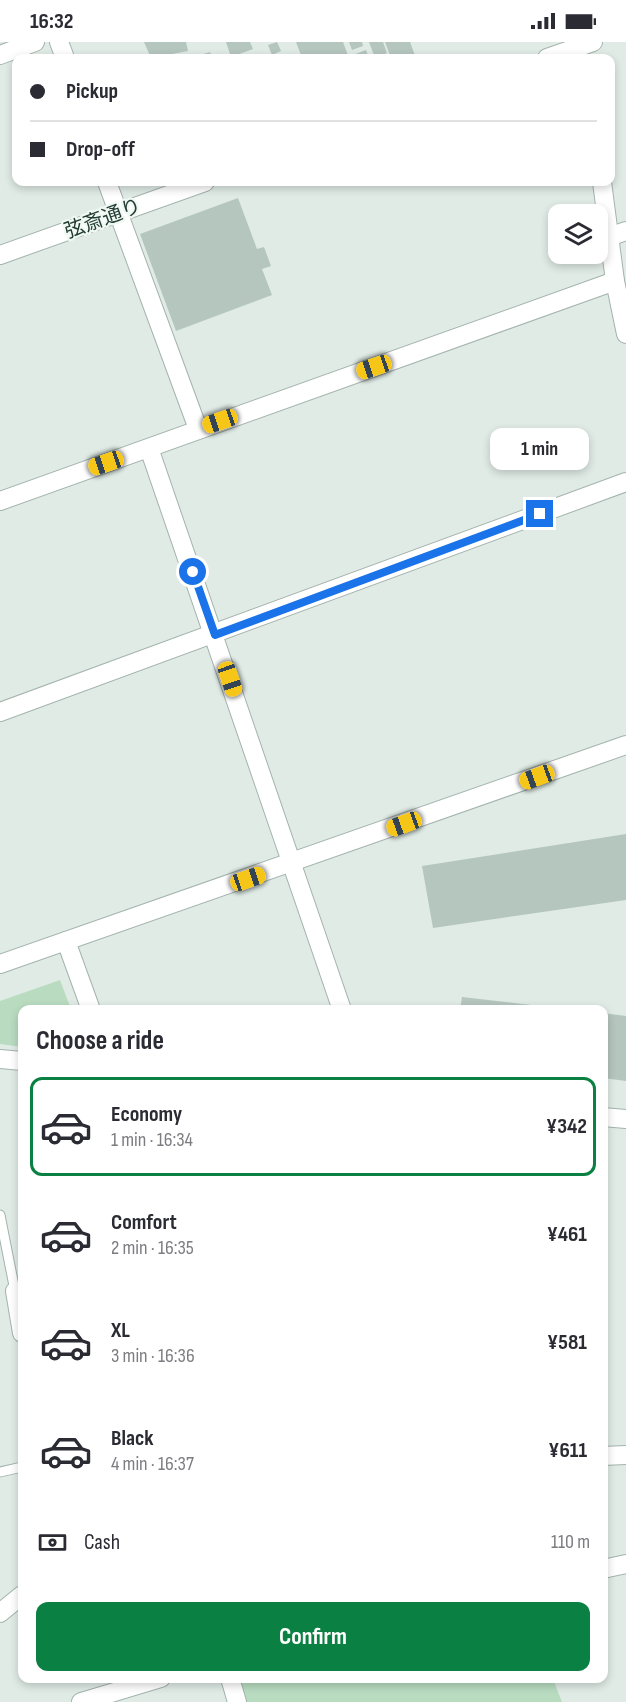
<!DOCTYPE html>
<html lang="en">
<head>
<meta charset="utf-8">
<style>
  :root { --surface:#fff; --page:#f7f7f7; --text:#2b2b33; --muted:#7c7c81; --line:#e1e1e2; --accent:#0b8043 }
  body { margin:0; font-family:"Sofia Sans Condensed","Noto Sans JP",sans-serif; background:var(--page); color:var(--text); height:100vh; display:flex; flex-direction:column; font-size:22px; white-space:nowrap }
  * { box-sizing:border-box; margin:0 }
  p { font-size:20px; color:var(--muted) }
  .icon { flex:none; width:33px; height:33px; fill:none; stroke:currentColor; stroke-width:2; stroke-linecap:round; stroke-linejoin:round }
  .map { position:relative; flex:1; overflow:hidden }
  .side { position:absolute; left:18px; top:963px; width:590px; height:678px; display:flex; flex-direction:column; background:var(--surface); border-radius:12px; box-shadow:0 3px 9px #0003 }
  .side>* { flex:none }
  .hud { position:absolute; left:12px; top:12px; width:603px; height:132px; border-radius:12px; box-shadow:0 3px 9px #0003; display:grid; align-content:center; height:132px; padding:0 18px; background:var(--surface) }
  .tools { position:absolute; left:548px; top:162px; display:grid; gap:12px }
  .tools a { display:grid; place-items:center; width:60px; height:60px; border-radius:12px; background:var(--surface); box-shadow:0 3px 9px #0003; font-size:30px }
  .end { position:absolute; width:27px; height:27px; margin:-14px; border:8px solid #1a73e8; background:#fff; box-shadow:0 0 0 3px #fff }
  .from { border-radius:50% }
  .bubble { position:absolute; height:42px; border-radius:12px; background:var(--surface); box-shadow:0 3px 9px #0003; font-size:20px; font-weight:700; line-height:42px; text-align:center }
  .car { position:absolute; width:18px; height:36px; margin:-18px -9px; border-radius:8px; box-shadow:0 0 4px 2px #0007; background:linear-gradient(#f5c518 24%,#345 0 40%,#f5c518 0 76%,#345 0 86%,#f5c518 0) }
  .hud b { display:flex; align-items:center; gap:21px; height:57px; font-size:22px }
  .hud b+b { border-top:2px solid var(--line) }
  .hud i { width:15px; height:15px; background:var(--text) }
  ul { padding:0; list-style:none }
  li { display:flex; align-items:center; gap:18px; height:99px; margin:0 12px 9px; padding:0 6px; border:3px solid transparent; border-radius:12px }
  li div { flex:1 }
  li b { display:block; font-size:22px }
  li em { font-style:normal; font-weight:700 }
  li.active { border-color:var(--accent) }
  li>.icon { width:54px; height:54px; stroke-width:1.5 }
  h2 { padding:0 18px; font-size:27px; line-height:72px }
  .pay { display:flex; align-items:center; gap:15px; height:66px; padding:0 18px; font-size:22px }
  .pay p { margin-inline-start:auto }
  .primary-button { display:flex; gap:12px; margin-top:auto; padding:12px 18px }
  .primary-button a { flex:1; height:69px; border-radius:12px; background:var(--accent); color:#fff; font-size:24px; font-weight:700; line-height:69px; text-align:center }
  .status { display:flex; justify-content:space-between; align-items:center; height:42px; padding:0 30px; background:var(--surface); direction:ltr }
  .status svg { height:16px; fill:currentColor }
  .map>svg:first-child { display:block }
</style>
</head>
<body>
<div class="status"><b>16:32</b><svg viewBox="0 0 49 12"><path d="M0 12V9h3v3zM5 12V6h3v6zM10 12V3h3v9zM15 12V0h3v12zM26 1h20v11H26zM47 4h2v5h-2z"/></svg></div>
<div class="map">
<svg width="626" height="1660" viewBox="0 0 626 1660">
  <rect width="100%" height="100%" fill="#e0ebe6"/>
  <path fill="#b9dcc1" d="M60 938 71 967 22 968V1005L0 1002V959Z
    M237 1637H553L562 1660H243Z"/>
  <path fill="#b5c6bf" d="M144 0H186L188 9 151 16Z
    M226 0H250L253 7 231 15Z
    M277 0 281 9 272 13 268 3Z
    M296 0H343L349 16H302Z
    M349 0H362L363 4 352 8Z
    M369 0H383L387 11 375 16Z
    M385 0H410L416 16H391Z
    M366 8 369 16H354L353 13Z
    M210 10 212 16H195L194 15Z
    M238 156 257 207 264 205 271 224 262 227 272 253 176 289 140 192Z
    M626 792V858L433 886 422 824Z
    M462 955 557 966V968H460Z
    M603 971 626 974V1039L603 1036Z"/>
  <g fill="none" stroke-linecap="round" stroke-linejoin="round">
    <defs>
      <path id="service" d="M0 1173 15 1249H17
        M0 1430 22 1425"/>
      <path id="minor" d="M59 0 65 16
        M0 13 35 0
        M107 140 198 387
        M609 195 626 189
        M149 406 342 968
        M0 459 615 239
        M0 670 626 440
        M66 899 91 968
        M0 1017 22 1019
        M603 1075 626 1077
        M15 1249 22 1291
        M603 1414 626 1413
        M603 1527 626 1522
        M0 1571 22 1553
        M230 1636 237 1660
        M81 1660 161 1636"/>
      <path id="tertiary" d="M547 16 593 0
        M602 140 615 239 626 292
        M0 213 205 140
        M0 922 626 703"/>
    </defs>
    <use href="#service" stroke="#a3b3ad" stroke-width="11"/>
    <use href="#minor" stroke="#a3b3ad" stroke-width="20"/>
    <use href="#tertiary" stroke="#a3b3ad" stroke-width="20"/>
    <use href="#service" stroke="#fff" stroke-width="9"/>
    <use href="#minor" stroke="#fff" stroke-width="18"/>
    <use href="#tertiary" stroke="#fff" stroke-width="18"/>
  </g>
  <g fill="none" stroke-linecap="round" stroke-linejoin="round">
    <path stroke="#1a73e8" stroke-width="8" d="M193 530 215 593 540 472"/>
  </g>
  <g text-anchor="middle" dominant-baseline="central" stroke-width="4.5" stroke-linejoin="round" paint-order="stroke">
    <g font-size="20" fill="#213b33" stroke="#f0f8f4">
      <text transform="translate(103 177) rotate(-20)">弦斎通り</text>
    </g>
  </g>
</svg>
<div class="tools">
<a><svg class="icon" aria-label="layers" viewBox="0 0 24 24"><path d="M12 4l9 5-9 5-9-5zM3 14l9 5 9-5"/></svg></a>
</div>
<i class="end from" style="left:193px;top:530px"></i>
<i class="end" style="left:540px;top:472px"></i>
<div class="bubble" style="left:490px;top:386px;width:99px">1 min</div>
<i class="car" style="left:374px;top:325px;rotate:251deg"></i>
<i class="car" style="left:220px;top:379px;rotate:251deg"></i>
<i class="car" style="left:106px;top:421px;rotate:251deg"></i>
<i class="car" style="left:230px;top:637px;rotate:161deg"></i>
<i class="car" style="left:537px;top:735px;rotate:250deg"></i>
<i class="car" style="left:404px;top:782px;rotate:250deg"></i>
<i class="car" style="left:248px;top:837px;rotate:71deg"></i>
<div class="hud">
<b><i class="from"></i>Pickup</b>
<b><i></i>Drop-off</b>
</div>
<section class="side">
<h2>Choose a ride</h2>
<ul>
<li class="active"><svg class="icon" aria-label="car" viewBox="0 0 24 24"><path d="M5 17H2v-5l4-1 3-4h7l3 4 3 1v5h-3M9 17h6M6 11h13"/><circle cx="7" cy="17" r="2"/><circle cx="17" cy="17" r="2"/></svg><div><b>Economy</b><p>1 min · 16:34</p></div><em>¥342</em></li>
<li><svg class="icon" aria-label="car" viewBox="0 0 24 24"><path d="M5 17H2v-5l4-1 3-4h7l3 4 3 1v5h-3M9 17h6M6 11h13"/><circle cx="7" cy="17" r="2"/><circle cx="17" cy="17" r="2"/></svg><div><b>Comfort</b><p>2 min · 16:35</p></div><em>¥461</em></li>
<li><svg class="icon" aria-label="car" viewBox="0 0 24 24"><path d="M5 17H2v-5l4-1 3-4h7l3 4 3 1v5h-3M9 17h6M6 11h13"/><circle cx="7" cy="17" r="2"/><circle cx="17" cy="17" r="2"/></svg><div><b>XL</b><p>3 min · 16:36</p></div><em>¥581</em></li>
<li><svg class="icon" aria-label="car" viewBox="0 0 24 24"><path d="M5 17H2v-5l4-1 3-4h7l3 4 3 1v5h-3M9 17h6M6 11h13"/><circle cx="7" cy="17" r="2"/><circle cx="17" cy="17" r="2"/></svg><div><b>Black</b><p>4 min · 16:37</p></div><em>¥611</em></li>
</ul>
<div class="pay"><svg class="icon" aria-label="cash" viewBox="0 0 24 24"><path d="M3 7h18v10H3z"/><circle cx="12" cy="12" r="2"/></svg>Cash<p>110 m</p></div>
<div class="primary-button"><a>Confirm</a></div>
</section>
</div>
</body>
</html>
